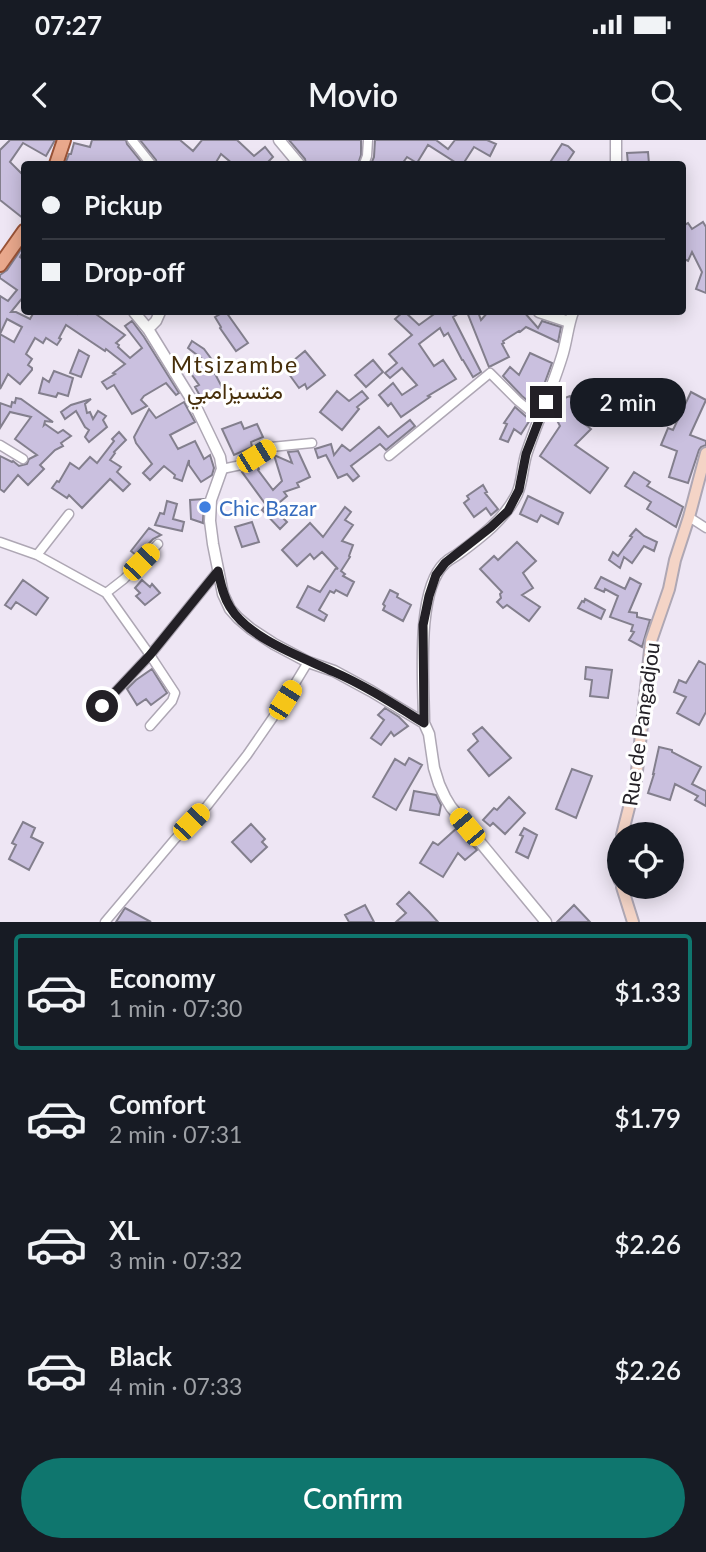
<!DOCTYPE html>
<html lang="en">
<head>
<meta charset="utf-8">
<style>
  :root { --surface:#171b24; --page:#20242c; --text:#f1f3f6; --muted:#9ea1a6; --line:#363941; --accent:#0f766e }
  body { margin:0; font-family:Lato,Vazirmatn,sans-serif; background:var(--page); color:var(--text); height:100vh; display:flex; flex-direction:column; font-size:26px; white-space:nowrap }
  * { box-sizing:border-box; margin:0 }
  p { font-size:23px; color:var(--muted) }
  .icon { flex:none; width:38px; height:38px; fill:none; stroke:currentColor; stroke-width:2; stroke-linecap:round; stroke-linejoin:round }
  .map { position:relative; height:782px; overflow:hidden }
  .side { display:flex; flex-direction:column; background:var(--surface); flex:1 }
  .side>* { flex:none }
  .banner { position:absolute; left:21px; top:21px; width:665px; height:154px; border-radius:7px; box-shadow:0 4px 18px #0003; display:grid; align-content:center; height:154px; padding:0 21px; background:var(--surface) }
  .buttons { position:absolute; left:607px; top:682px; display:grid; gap:14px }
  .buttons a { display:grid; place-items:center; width:77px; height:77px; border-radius:50%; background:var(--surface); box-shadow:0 4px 18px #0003; font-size:35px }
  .end { position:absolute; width:32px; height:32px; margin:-16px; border:9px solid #232026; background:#fff; box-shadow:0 0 0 4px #fff }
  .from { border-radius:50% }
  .bubble { position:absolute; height:49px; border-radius:24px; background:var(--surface); box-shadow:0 4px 18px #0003; font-size:23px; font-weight:600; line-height:49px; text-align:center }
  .car { position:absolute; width:21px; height:42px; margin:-21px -10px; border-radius:9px; box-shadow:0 0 5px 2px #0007; background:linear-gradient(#f5c518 24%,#345 0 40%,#f5c518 0 76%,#345 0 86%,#f5c518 0) }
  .banner b { display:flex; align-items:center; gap:24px; height:66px; font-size:26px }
  .banner b+b { border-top:2px solid var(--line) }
  .banner i { width:18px; height:18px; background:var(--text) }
  ul { padding:12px 0 0; list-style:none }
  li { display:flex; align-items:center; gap:21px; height:116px; margin:0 14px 10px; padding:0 7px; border:4px solid transparent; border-radius:7px }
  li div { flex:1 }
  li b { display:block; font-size:26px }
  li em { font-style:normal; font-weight:600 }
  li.on { border-color:var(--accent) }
  li>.icon { width:63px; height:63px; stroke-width:1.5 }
  .cta { display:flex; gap:14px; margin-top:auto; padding:14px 21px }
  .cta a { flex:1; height:80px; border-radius:42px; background:var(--accent); color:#fff; font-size:28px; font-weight:600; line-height:80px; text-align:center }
  .status { display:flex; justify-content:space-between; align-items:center; height:49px; padding:0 35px; background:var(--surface); direction:ltr }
  .status svg { height:19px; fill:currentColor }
  header { display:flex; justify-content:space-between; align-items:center; height:91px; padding:0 21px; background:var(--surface); font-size:32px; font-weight:600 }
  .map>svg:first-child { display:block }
</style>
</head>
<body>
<div class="status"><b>07:27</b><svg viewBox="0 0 49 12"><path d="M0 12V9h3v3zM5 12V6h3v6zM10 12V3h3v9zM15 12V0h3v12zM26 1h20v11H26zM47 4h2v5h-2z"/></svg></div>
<header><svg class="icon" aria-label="back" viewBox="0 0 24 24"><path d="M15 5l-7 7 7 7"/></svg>Movio<svg class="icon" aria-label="search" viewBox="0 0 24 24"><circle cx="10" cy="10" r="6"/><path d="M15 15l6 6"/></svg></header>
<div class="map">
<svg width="706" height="782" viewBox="0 0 706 782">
  <rect width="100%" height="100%" fill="#eee6f4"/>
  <path fill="#cac0df" stroke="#837f8d" stroke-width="2" fill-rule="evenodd" d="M10 0H55L46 16 23 3 10 22 24 36V79L0 60V10Z
    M92 0H126L127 4 143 24H65L69 14H71L74 3 90 7Z
    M140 0H180L193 11 202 0H237L254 16 265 7 273 17 266 24H233L221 14 215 24H157L156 20Z
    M289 0H361V15L358 24H306L305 19Z
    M375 0H436L448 9 455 0H487L496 4 490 16 474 7 463 24H458L428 5 417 23 407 17 402 24H371L374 17Z
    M562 4 568 6 574 12 566 24H549Z
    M648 12 649 24H628L627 13Z
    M703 82 706 87V153L696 149 702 132 692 112 688 121 682 118V86L688 83 692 89Z
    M24 105V110L20 117 24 120V156L11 172H16L30 179 34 172H72L77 174 79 172H93L125 195 116 203 119 205 118 207 130 218 142 208 125 186 132 181 144 197 179 253 176 255 166 243 144 256 141 260 147 266 132 274 114 245 107 249 102 242 115 234 113 233 125 224 106 209 105 211 66 185 59 198 61 199 57 205 46 198 43 203 35 198 26 214 32 219 28 225 32 228V230L20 244 8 234 0 249V156L8 161 17 150 0 138V135L7 130ZM7 179 22 187 14 202 0 194Z
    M224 172H226L248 203 236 211 220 188 221 187 215 177Z
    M403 172H405L419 185 437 172H461L453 177 481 232 473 237 463 220H462L448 193 444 196 440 188 419 204 434 226 443 220 456 239 428 256 430 257 401 277 391 263 388 266 379 255 393 243 402 255 417 245 402 228 390 238 385 233 397 223 389 214 412 195 395 179Z
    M467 172H478L481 180 488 172H524L538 188 542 181 561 187 558 202 526 187 520 192 519 191 503 201 504 203 502 204 509 217 489 227Z
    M192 201 204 209 218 228 211 226 224 251 217 255 216 253 203 261 195 247 199 245 187 228 201 218 188 208Z
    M79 210 89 216 81 237 70 233Z
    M305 211 325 235 307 249 305 244 299 248 286 230 290 227 288 225Z
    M530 213 552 223 538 261 534 266 522 256 503 236 510 227 519 235Z
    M373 220 383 232 366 247 355 235Z
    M54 231 73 238 68 256 58 253 56 257 39 253 43 238 49 242Z
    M337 251 349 261 362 251 368 258 357 267 359 269 342 290 320 272Z
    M691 252 706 260 690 295 706 301V305L701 307 699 310 688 343 669 337 677 311 661 305 668 288 673 290Z
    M570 256 581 281 591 289 575 305 608 328 590 353 540 316 560 286 551 269 554 262Z
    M16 258 21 259 53 282 45 281 44 285 45 284 58 293 63 290 71 296 61 303 63 306 55 310 40 325 44 329 28 345 18 335 4 352 0 349V316L12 322 13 321 19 326 27 324 29 319 37 315 15 299 31 277 10 272 0 288V263L11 267 12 262 15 263Z
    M91 259 85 264 87 273 90 272 93 279 98 271 106 276 103 280 107 287 89 302 85 297 89 290 85 287 76 271 65 279 61 272 71 265Z
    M184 262 195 282 170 295 178 309 195 301 204 319 210 315 214 328 212 335 201 342 189 325V320L182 341 174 338 175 335 164 326 150 340 143 333 152 324 136 303 134 297 149 269 156 278Z
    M515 267 530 280 521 294 514 289 508 302 500 299 507 284 504 283Z
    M410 280 415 286 386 310 380 304 351 326 359 336 353 341 347 334 338 338 326 315 318 318 315 309 331 304 334 315 342 305 350 311 379 287 388 297Z
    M241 282 244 289 257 284 263 297 251 302 252 307 234 315 222 289Z
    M119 292 126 300 114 312 115 313 110 320 121 327 117 332 130 344 123 351 110 339 82 368 69 355 67 358 52 348 57 341 59 342 70 323 79 329 90 317 97 323 114 301 112 299Z
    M298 311 310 337 297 343 299 347 284 352 287 356 273 368 287 382 280 389 262 370 266 365 242 332 256 324 259 329 258 330 273 350 282 341 274 315 292 323 288 312Z
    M634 332 650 342 647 346 683 367 676 387 647 369 651 362 625 346Z
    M483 345 487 352 485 353 498 369 491 375 486 368 474 377 464 363 469 359 467 356Z
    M528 356 563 373 558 384 541 375 537 382 520 374Z
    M204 359 203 381V383L191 379 190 360Z
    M167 361 177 364 173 379 184 382 182 391 155 385 160 373 164 374Z
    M345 367 351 372 345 380 353 385 342 401 353 405 349 416 350 417 341 431 345 434 343 436 354 442 347 456 336 450 334 453 330 451 319 470 327 475 324 481 297 467 308 446 320 452 336 428 338 429 322 412 314 419 310 414 297 426 282 410 310 383 323 397Z
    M252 382 259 402 242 407 235 387Z
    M149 388 161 395 153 399 137 416 131 411Z
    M636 389 644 396 657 402 654 411 644 406 632 423 624 417 620 428 609 420 613 412 618 416 632 397 630 396Z
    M517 402 536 421 523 433 533 448 522 455 540 467 529 481 507 465 503 468 497 462 501 458 500 454 502 452 480 429 494 416 498 420Z
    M601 437 625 449 630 438 641 444 629 472 637 473V477L650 480 642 507 629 500 634 492 631 491 633 485 610 477 618 456 605 449 604 452 595 448Z
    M23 440 48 458 36 475 16 462 11 469 5 465Z
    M142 440 150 447 152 444 160 453 145 465 136 456 140 453 135 448Z
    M390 450 398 454 397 457 411 465 403 481 383 470 385 466 383 464Z
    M585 459 605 470 601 479 578 468 582 461 584 462Z
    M699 521 706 525V572L699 585 677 573 686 557 674 552 679 540 686 543Z
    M586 527 612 530 608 558 590 556 592 540 585 539Z
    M152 529 167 553 151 565 146 559 137 565 127 549 136 540Z
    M385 568 399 577 408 586 394 596 391 592 381 605 371 598 384 580 378 575Z
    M482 587 511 618 489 636 468 610 478 601 473 594Z
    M659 607 672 610V612L701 627 692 644 706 651V666L695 660 698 656 675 644 670 660 648 653 654 634H653Z
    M409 618 422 625 396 670 373 657 395 619 405 625Z
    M572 629 592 636 576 678 556 669Z
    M414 651 436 655 441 665 439 675 410 670Z
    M509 657 525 673 505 694 493 683 490 686 483 680 494 668 497 670Z
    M23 682 35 688 31 697 43 703 29 730 9 719 16 705 12 703Z
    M251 684 265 699 262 702 267 707 251 722 232 702Z
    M457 688 477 710 465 720 458 713 443 737 420 723 433 702 438 705Z
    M524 688 537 695 528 718 516 712 523 696 520 695Z
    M409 752 429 772 438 782H396L406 773 397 764Z
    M365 765 374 782H349L345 775Z
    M574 765 590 782H557Z
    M125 768 151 782H116Z"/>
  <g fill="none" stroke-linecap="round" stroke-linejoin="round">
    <defs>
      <path id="minor" d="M132 0 151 24
        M364 24 367 16 368 0
        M0 305 23 319
        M389 316 490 233 518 261 540 279
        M222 329 241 325 271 307 312 303
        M689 377 706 388
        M0 402 37 415 106 453 124 439 158 404
        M37 415 69 374
        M106 453 150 515 175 553 172 561 150 586
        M102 566 150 515 218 431
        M105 782 175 699 207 666 247 615 285 560 308 522"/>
      <path id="tertiary" d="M279 0 299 24
        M616 0V24
        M134 172 148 189 196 267 220 317 222 329 211 360 210 381 213 404 223 454 230 469 238 478 251 489 274 504 308 522 334 531 371 551 424 583
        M539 172 569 182
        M148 189 156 181 160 172
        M546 782 451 667 445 657 439 644 434 628 429 594 424 583C424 543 415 451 445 423 449 419 454 417 458 414 481 397 505 379 517 354 523 341 522 326 527 312 538 279 553 247 563 213 567 199 568 185 573 172"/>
      <path id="secondary" d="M622 695 636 640 651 501 669 449 675 420 689 377 706 313
        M620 709 617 734 620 741
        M622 747 633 782"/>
      <path id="primary" d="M56 24 64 0
        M0 125 24 91"/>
    </defs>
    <use href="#minor" stroke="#aea7b4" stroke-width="11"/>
    <use href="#tertiary" stroke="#aea7b4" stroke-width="13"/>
    <use href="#secondary" stroke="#aea7b4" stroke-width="14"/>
    <use href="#primary" stroke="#9a5337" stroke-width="16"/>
    <use href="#minor" stroke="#fff" stroke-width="8"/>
    <use href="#tertiary" stroke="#fff" stroke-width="10"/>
    <use href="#secondary" stroke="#f4d4c6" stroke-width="10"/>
    <use href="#primary" stroke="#e9a88c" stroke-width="12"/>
  </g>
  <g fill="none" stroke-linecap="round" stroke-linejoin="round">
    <path stroke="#232026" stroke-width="9" d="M102 566 150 515 218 431C221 444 223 456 230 467 249 499 302 517 334 532 366 546 395 565 424 583L423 485 429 456 436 435 445 423 491 387 508 371 519 350 526 314 546 262"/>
  </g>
  <circle fill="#3f7fe0" stroke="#fff" stroke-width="2.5" cx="205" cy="367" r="7"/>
  <g text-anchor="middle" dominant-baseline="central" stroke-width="6" stroke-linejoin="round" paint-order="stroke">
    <g font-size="21" fill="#366cbe" stroke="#fff" text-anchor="start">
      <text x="219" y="367">Chic Bazar</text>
    </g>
    <g font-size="21" fill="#232026" stroke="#fff">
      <text transform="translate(640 584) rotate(-82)">Rue de Pangadjou</text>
    </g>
    <g font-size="23" letter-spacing="2" fill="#472f0b" stroke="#fff">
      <text x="235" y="224">Mtsizambe<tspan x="235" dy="26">متسيزامبي</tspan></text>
    </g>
  </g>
</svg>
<div class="buttons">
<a><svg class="icon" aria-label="locate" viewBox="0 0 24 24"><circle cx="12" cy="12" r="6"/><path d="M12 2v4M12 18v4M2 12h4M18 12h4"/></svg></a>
</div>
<i class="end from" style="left:102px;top:566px"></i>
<i class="end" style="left:546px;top:262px"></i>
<div class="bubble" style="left:570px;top:238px;width:116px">2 min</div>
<i class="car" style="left:256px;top:316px;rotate:58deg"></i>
<i class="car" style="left:141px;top:422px;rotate:44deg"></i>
<i class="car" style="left:285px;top:560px;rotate:32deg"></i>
<i class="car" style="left:191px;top:682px;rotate:44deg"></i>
<i class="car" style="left:467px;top:687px;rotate:320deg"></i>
<div class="banner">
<b><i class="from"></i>Pickup</b>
<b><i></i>Drop-off</b>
</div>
</div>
<section class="side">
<ul>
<li class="on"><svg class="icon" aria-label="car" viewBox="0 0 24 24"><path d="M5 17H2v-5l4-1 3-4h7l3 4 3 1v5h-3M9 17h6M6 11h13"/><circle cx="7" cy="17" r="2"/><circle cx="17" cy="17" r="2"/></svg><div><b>Economy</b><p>1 min · 07:30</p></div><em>$1.33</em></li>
<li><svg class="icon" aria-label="car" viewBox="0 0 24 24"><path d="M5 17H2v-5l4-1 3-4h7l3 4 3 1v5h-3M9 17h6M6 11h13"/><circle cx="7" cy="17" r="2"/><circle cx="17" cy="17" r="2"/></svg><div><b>Comfort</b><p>2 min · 07:31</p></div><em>$1.79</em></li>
<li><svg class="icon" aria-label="car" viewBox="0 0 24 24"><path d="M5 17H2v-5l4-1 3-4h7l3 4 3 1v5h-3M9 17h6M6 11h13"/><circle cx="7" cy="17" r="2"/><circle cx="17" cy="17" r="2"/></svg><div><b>XL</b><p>3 min · 07:32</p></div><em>$2.26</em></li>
<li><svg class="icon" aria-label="car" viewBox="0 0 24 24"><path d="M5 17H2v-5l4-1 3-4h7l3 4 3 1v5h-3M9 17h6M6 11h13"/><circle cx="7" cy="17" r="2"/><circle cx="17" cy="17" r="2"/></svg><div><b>Black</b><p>4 min · 07:33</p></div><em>$2.26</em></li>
</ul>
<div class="cta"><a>Confirm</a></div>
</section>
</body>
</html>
